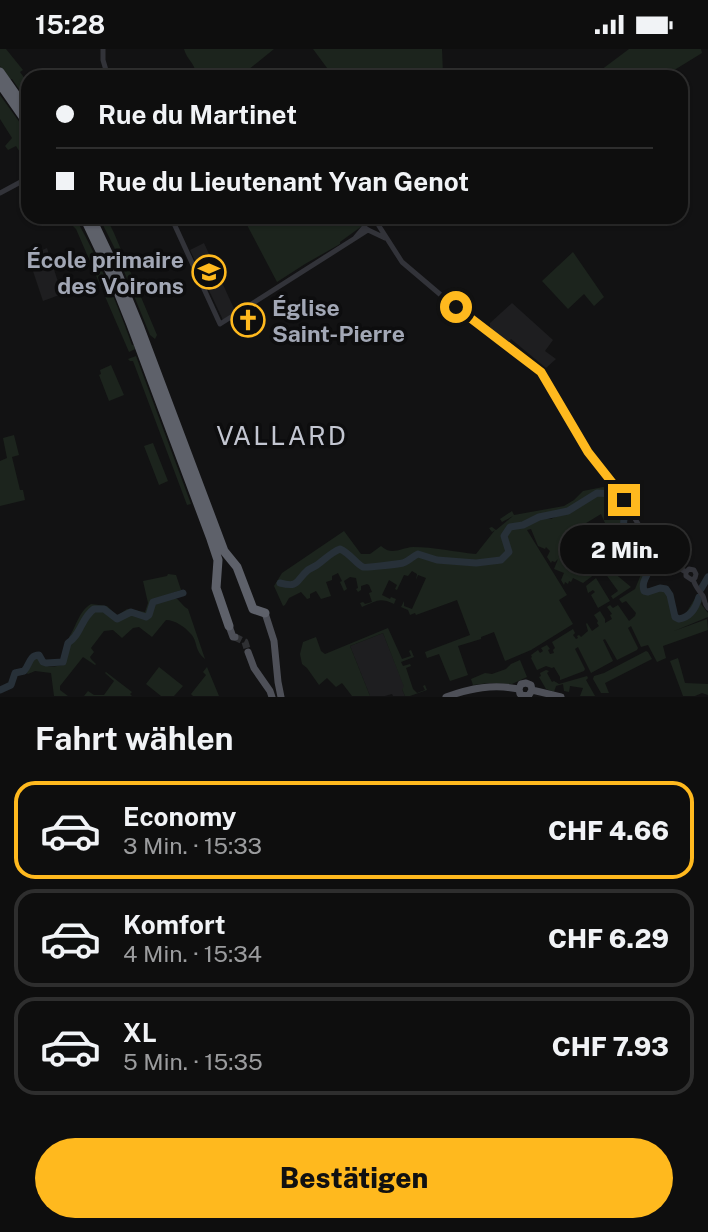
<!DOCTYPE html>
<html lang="de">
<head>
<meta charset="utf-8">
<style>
  :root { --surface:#0e0e0e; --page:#171717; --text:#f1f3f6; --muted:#9b9c9e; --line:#2e2e2e; --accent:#ffb91e }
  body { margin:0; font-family:"Public Sans",sans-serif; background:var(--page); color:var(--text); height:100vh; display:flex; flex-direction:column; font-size:26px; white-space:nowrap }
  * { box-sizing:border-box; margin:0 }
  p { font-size:23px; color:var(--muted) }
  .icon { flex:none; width:38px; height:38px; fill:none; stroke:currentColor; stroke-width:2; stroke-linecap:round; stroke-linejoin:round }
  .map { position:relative; height:648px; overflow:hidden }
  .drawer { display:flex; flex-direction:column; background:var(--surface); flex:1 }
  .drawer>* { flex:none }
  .top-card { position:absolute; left:21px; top:21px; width:667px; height:154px; border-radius:21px; box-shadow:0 2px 5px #0004,0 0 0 2px var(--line); display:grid; align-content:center; height:154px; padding:0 35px; background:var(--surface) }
  .end { position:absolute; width:32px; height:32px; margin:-16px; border:9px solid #ffb91e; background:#111; box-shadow:0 0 0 4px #111 }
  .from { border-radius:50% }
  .bubble { position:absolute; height:49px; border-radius:24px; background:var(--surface); box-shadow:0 2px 5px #0004,0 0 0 2px var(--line); font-size:23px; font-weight:800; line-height:49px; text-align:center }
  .top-card b { display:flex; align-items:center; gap:24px; height:66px; font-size:26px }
  .top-card b+b { border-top:2px solid var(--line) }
  .top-card i { width:18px; height:18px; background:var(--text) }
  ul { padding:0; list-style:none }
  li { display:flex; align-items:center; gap:21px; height:98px; margin:0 14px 10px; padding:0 21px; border:4px solid var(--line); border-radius:21px }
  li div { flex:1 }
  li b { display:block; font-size:26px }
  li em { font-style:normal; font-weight:800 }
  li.current { border-color:var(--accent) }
  li>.icon { width:63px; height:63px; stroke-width:1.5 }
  h2 { padding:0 35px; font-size:32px; line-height:84px }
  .action { display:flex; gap:14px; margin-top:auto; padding:14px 35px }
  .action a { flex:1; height:80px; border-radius:42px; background:var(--accent); color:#111; font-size:28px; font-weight:800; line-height:80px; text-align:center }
  .status { display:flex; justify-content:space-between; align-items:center; height:49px; padding:0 35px; background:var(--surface); direction:ltr }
  .status svg { height:19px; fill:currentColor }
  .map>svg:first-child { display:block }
</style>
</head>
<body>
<div class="status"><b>15:28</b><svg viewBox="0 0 49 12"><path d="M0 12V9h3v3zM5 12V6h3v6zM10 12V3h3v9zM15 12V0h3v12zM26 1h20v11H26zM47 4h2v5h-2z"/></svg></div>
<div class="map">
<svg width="708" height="648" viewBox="0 0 708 648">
  <rect width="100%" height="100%" fill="#121213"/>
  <path fill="#1e1e20" d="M204 194 236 264 223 271 190 201Z
    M47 199 62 245 43 252 28 207Z
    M512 254 553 291 545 302 556 310 546 319 511 290 508 293 490 280V274Z
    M383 584 405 639 402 640 405 647H393L392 645 385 647H370L350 597Z"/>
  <path fill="#1c241d" d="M0 0H6L23 21 20 23 28 34V53L12 30H10L0 17Z
    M184 0H274L248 21 250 28H194L193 26 196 24C194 13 187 11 184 0Z
    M313 0H442L443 25 441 28H325L330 23Z
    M629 0H701L702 4 663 28H587L601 21Z
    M0 46 28 85V116L16 97 8 101 5 97 12 89 0 70Z
    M69 168H75C98 209 116 251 132 296H134L135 300 129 303 76 180 73 177V173L69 170Z
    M99 168H106L114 184 157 286 155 290 150 286 114 198Z
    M267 168H361L363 172 362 177 340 193V195L305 215 277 233 247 176Z
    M573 203 604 248 594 257 584 245 568 260 542 232Z
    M136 307 191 455 187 456 133 312H130L128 310Z
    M111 316 124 346 109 352 99 326 101 325 100 321Z
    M14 386 19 406 12 408 20 441H23L25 451 0 457V412L7 409 3 389Z
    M153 394 168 432 159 436 144 397Z
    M603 438 613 440 615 444C585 438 589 453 568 461 559 465 548 465 539 468L551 470C558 466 566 465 573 461 587 452 595 443 612 446L620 458 622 471 624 468V458L629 466 625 479 632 489 651 501 649 503C659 514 651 525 645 535L647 540 659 536 668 537 673 545 677 566 680 568 686 564 697 546 702 552 701 555 708 564V568L674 582 707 570 708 581 663 597 666 609 657 613 648 596 641 598 631 577 628 579 638 599 637 601 617 611 605 590 603 591 613 612 591 624 578 598 575 600 585 620 584 622 563 630 560 631V628L554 618 552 619 546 617 537 621 531 609 532 608 531 606 538 601 540 604 543 602 541 599 547 596 550 600 548 601 550 605 554 604 553 601 555 599 552 593 573 580 575 584 573 586 576 590 578 589 577 587 579 586 581 588 588 582 586 575 587 574 592 582 599 577 597 574 598 572 594 566 600 562 605 570V574L612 570 610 566 612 565 607 558 610 556 613 559 618 556 629 572 635 567 636 564 626 552 622 554 619 550 635 540 644 518 628 526 627 519 625 520 618 510 617 511 612 502 610 503 608 498 605 497 602 498 601 496 598 497 607 518 631 538 613 550 611 547 618 542 605 524H599L598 522 602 520V517L585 490 579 493 577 491 588 484 594 493 603 489 596 479 605 474 601 465 573 482 571 487 595 525 583 534 573 529 571 533 569 532 568 535 565 533 564 536 561 531 564 524 554 520 558 510 555 513 552 512 551 514 547 508 550 502 546 498 545 500 538 497 531 480 527 481 567 546 559 551 573 575 531 601 505 612 494 583 481 588V590L458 597 468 626 450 632 439 605 427 609 425 603 470 586 457 551 416 566 415 564 410 566 408 561 401 558 404 552V557L412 560 426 529 418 526 416 531 417 525 412 522 408 527 404 526 397 541 395 540 397 536 389 531 382 546 390 550 391 548 396 550 394 555C379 548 377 552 362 558L360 554 363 553 365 555 372 553 369 544 372 543 369 536 367 535 361 537V541L358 543 356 540 358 539 356 529 350 528 344 532 347 540 344 542 340 533 342 532 338 524 332 527V531L326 533 331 547 321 550 316 542 310 545V549L307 550 301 543 289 549 285 556 283 557 274 537 282 524 344 482 361 505H370L381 497C392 507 400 499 413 498 434 498 455 503 476 505L495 481 492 483 489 479 492 478 496 481 513 467 502 473 500 470 512 462 514 466 564 457 574 451 583 442Z
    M168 525 176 526 181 541 153 551 147 566 129 562 117 568 107 560 94 559C79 567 82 584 69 590V588C77 577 78 563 91 555L107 557 117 567 127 560 145 563 148 554 143 532 167 527Z
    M596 529 610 552 598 559 591 546 595 543 593 541 588 544 586 537Z
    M173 548C180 550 182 557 188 560L205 610C194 601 198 593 191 585 185 578 175 571 166 571L152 588 139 578 133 579 122 589 113 581 104 582 91 599 94 603 90 608 91 610 96 615 95 616 83 608 60 637V641L68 647H54L51 624 35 622 28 625 25 623 32 611 36 608H38C43 620 52 618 64 616L69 596C85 585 79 562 104 561L118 571 131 565 148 569 151 566 154 554Z
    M388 579 402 610 411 607 409 602 411 601 414 608 401 613 403 617 410 615 411 617 406 619 413 640 417 644 425 641 423 637 425 636 427 641 410 647H405L402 640 404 638 383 584 350 597 370 647H352L342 634 336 638 327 629 319 636 307 619 302 615 300 605 303 593 316 588 321 602 325 605Z
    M646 602 648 603 652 610 605 634 609 644H601L593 630 594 627 604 624Z
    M678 609 685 634 708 635V646L702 644 695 647H683L670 612Z
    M520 611 527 628 512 635 489 634 473 636 471 630 485 624 492 625 506 620 511 615Z
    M159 618 183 637 174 647H161L146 635Z
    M207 618 219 647H193L191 645 206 626 203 623Z
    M546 621 549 622 547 624 552 633 554 632 559 635 587 627 588 629 586 631 595 647H580L583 639 570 637 569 643 564 642 563 635 556 637 554 643 546 640 539 628 541 627 540 624Z
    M106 623 132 643 130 645 132 647H84L88 642 94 646H104L114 632 105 624Z"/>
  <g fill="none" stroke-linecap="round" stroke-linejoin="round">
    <path stroke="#273038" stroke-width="7" d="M280 534C300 539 295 532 308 521 311 519 314 518 317 516 325 510 332 503 340 500 351 505 356 515 363 518 365 519 399 515 403 514 409 512 413 507 418 505L437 511 476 514 501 511 509 503 504 487 510 478 523 476 539 468 568 462 597 444 613 445 622 459 624 468 623 486 641 499 652 511C653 522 640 530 644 542L648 543 660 539 666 540 670 546 675 568 679 570C691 568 696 559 699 548
      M701 540 708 528
      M0 641 11 636 15 624 24 622C30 616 29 606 39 606L43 613 46 614 63 613 68 594C81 586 81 569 94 560H104L117 570 131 563 146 568 149 566 153 553 183 544"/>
    <path stroke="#2f3033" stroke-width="7" stroke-dasharray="7 3.5" stroke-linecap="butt" d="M235 588 245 593 248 603"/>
    <path stroke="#323339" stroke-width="5" d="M103 0V11L108 28
      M0 144 28 129
      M171 168 220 275 368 181
      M366 180 385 189
      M355 189 365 177 367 170 372 169 376 170 379 177 402 213 455 258 541 323 547 331 588 403 617 441 655 502 667 512 686 523V527L692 531 695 529 696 525 694 521 689 520 686 523
      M693 530C695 538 699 541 703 547 705 551 704 555 708 559"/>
    <path stroke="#4e5058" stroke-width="7" d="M265 564 274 592 278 633 281 648
      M229 577 233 588H235
      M248 603 254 619 270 642 272 648
      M532 641 529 646 524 647 520 645 519 640 521 635 526 634 531 636 532 641 561 648
      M446 648C471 639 493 635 519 640"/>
    <path stroke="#5e616a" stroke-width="9" d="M0 23 28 63
      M0 35 28 75
      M84 168 110 223 130 273 211 490 218 511 216 539 229 577
      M91 168 117 223 140 279 224 502 237 518 253 560 265 564"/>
  </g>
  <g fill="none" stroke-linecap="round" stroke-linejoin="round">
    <path stroke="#ffb91e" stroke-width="9" d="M456 258 541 323 588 403 614 436 624 451"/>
  </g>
  <defs>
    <symbol id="school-ring" viewBox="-11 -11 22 22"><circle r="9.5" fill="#0d0d0e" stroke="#ffb91e" stroke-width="1.5"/><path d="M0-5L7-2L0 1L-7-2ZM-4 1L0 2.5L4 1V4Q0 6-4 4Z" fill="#ffb91e"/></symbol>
    <symbol id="church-ring" viewBox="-11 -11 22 22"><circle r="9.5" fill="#0d0d0e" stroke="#ffb91e" stroke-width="1.5"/><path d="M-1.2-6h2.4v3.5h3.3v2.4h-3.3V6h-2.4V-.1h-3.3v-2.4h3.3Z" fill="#ffb91e"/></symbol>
  </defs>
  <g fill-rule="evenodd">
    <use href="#school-ring" x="190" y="204" width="38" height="38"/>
    <use href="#church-ring" x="229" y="252" width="38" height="38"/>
  </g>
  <g text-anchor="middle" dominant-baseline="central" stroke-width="7" stroke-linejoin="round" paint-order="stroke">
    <g font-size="23" font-weight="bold" fill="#a2a7b5" stroke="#0d0d0e" text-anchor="end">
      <text x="184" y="210">École primaire<tspan x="184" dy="26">des Voirons</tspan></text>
      <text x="272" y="258" text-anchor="start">Église<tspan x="272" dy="26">Saint-Pierre</tspan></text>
    </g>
    <g font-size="26" letter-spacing="2" fill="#c3c6d1" stroke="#0d0d0e">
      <text x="282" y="386">VALLARD</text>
    </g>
  </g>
</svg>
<i class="end from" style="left:456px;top:258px"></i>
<i class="end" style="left:624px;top:451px"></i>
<div class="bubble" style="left:560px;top:476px;width:130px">2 Min.</div>
<div class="top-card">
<b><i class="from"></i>Rue du Martinet</b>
<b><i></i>Rue du Lieutenant Yvan Genot</b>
</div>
</div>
<section class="drawer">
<h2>Fahrt wählen</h2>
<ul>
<li class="current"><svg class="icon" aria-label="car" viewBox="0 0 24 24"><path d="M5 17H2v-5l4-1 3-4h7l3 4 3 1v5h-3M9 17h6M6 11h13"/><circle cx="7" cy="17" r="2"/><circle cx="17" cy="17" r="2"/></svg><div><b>Economy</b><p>3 Min. · 15:33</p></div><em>CHF 4.66</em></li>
<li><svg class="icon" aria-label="car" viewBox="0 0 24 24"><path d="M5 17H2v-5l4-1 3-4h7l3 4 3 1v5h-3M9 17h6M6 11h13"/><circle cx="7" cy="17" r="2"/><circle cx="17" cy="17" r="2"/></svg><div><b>Komfort</b><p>4 Min. · 15:34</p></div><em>CHF 6.29</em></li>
<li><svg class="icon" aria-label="car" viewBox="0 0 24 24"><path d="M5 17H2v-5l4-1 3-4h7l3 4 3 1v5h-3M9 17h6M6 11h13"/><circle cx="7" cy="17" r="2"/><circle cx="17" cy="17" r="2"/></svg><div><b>XL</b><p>5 Min. · 15:35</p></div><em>CHF 7.93</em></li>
</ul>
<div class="action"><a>Bestätigen</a></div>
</section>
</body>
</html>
